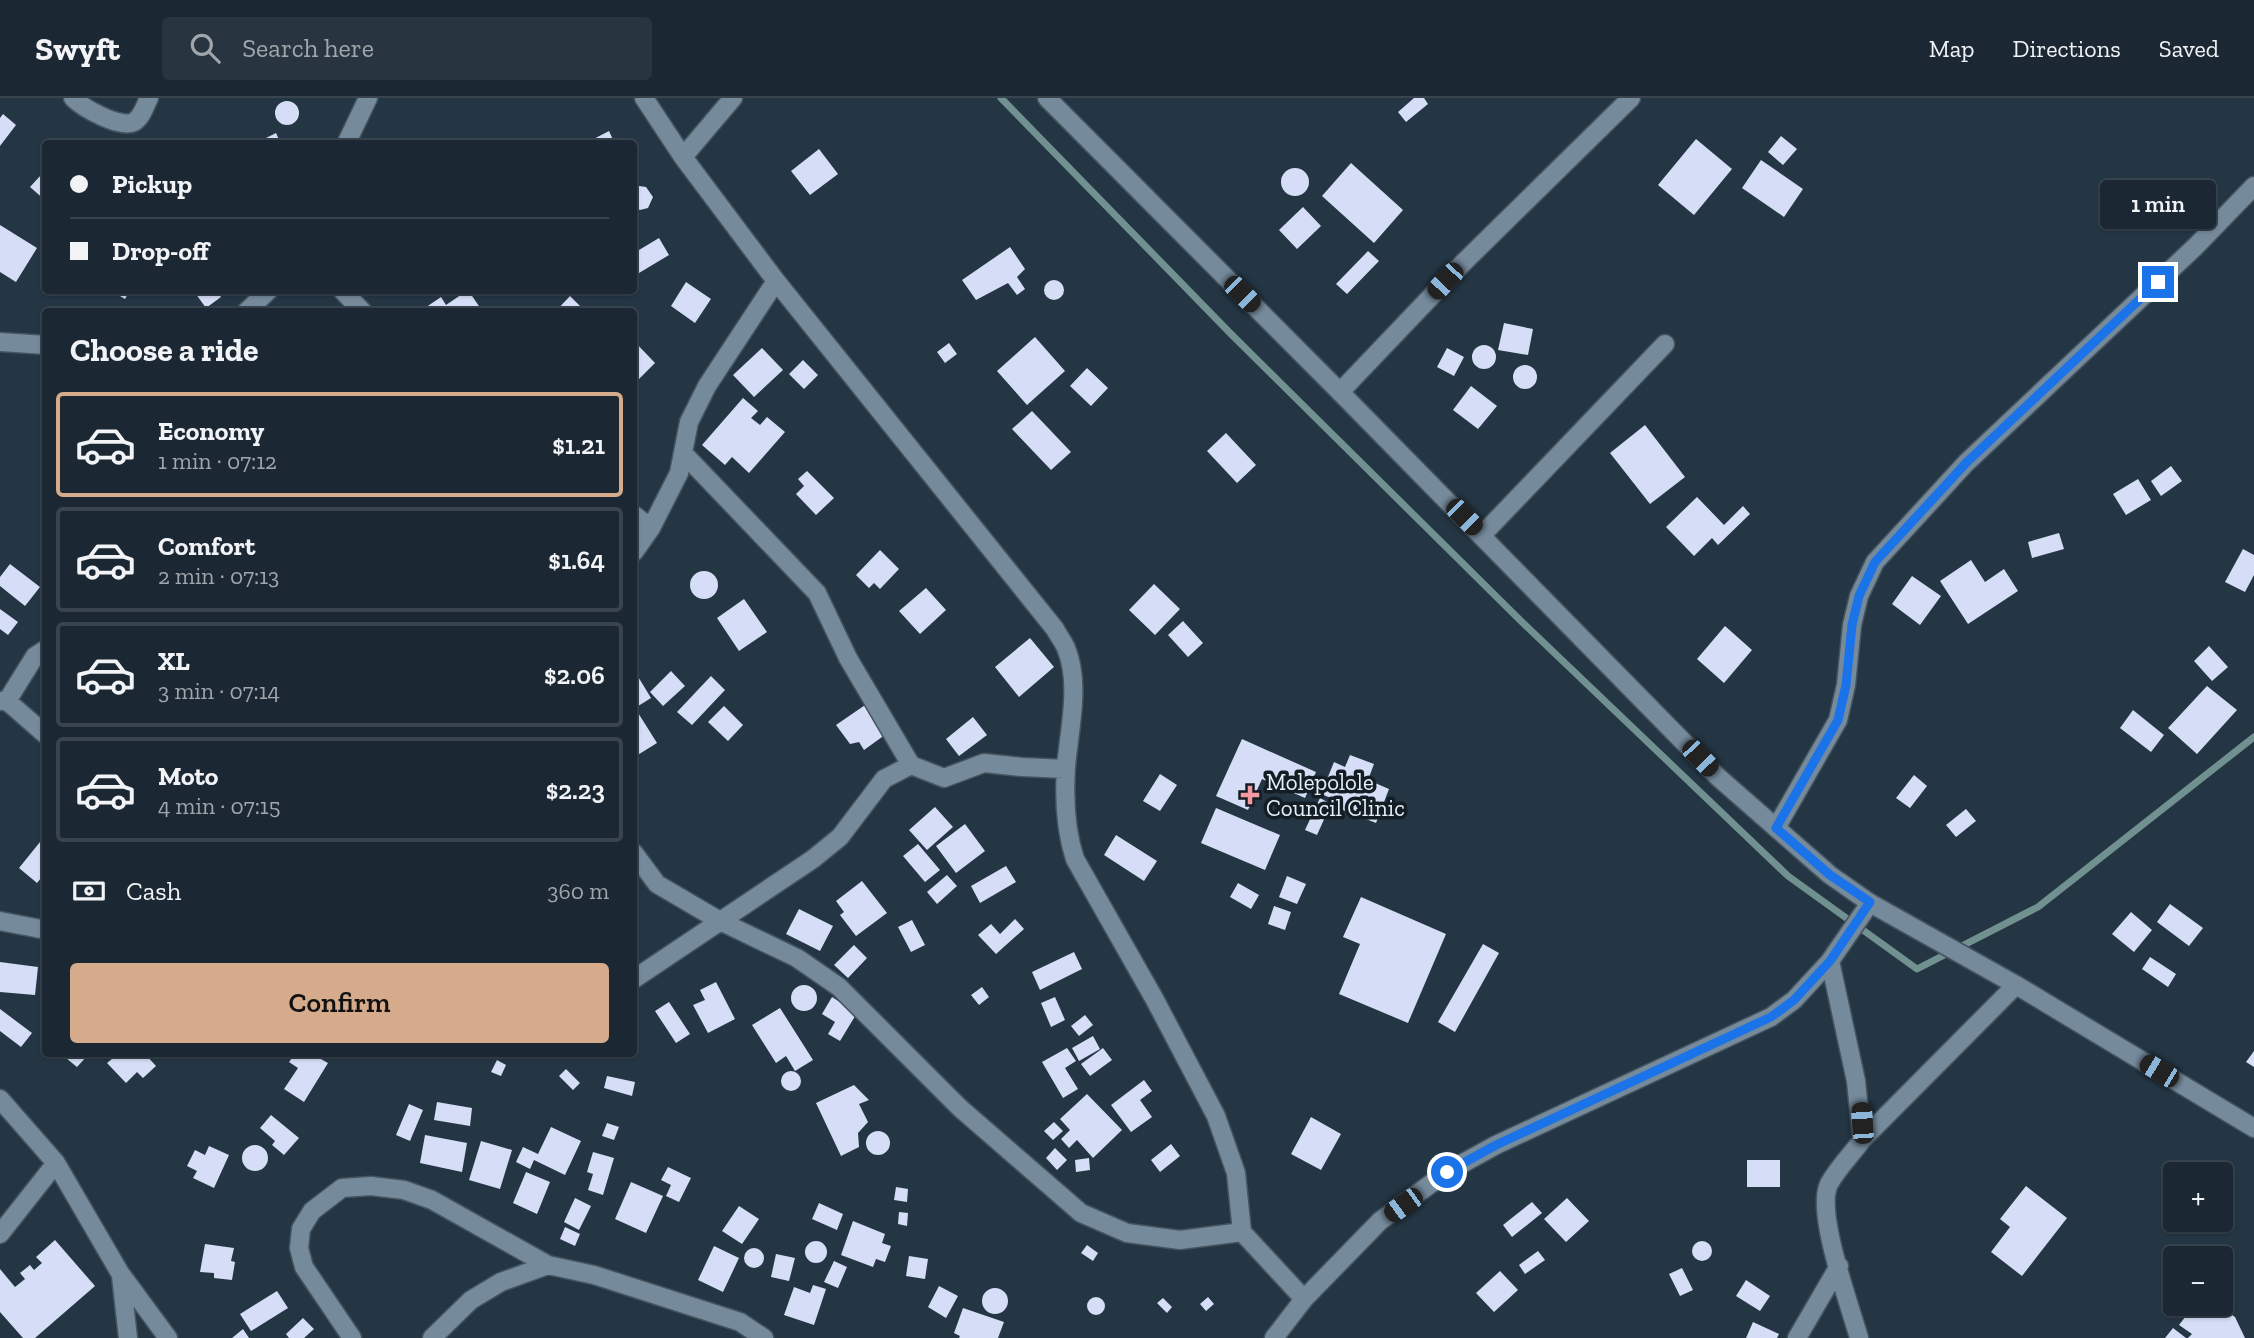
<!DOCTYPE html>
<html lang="en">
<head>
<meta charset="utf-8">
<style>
  :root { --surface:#1b2833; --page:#28343f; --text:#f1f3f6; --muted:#a0a6ac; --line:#39444e; --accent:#d6ab8b }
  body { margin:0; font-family:"Zilla Slab",serif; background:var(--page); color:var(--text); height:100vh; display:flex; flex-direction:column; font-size:26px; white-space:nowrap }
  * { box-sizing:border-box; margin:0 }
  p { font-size:23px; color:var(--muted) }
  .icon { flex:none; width:38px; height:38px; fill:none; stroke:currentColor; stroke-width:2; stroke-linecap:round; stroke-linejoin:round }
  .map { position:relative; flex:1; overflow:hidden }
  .drawer { position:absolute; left:42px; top:210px; width:595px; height:749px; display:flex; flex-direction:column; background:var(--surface); border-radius:7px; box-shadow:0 2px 5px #0004,0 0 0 2px var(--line) }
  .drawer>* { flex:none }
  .top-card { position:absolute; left:42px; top:42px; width:595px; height:154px; border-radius:7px; box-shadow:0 2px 5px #0004,0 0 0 2px var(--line); display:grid; align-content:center; height:154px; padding:0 28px; background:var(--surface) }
  .tools { position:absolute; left:2163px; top:1064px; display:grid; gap:14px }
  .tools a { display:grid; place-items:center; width:70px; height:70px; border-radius:7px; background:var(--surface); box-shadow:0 2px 5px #0004,0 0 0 2px var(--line); font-size:35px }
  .end { position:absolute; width:32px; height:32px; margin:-16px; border:9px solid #1a73e8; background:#fff; box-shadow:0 0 0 4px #fff }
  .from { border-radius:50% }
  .bubble { position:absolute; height:49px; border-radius:7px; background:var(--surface); box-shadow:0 2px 5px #0004,0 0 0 2px var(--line); font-size:23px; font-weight:600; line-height:49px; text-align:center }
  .car { position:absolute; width:21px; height:42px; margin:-21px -10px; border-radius:9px; box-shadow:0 0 5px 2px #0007; background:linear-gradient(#222 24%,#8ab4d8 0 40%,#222 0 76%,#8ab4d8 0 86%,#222 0) }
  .top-card b { display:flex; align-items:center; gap:24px; height:66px; font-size:26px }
  .top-card b+b { border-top:2px solid var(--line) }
  .top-card i { width:18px; height:18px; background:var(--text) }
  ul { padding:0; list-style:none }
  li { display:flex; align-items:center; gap:21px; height:105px; margin:0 14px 10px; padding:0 14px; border:4px solid var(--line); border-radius:7px }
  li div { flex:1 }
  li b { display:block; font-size:26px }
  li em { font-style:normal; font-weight:600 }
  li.active { border-color:var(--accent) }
  li>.icon { width:63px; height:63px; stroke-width:1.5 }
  h2 { padding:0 28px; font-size:32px; line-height:84px }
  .pay { display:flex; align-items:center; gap:18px; height:77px; padding:0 28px; font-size:26px }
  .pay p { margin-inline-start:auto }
  .action { display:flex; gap:14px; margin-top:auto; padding:14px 28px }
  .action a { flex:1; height:80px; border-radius:7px; background:var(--accent); color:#111; font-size:28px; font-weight:600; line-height:80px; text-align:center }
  header { display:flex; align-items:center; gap:42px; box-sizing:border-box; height:98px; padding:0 35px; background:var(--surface); border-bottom:2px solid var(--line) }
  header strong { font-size:33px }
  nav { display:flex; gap:38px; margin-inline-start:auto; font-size:24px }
  .search { width:490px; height:63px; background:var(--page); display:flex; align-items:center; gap:18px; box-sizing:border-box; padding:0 24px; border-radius:7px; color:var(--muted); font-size:26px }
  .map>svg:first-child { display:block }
</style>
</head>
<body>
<header>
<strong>Swyft</strong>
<div class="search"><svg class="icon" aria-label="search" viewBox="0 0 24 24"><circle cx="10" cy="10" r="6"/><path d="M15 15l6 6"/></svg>Search here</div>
<nav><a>Map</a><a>Directions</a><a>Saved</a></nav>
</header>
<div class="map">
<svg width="2254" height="1240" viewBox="0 0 2254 1240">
  <rect width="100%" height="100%" fill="#243644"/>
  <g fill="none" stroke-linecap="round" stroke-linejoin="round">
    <path stroke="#719090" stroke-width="7" d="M1001 0 1231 236 1523 525 1788 778 1917 871 2038 809 2254 639"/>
  </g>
  <path fill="#d5def6" d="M1414 0H1424L1428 6 1406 24 1398 14Z
    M275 15a12 12 0 1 1 24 0a12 12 0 1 1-24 0Z
    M3 16 16 27 0 48V20Z
    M609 33 615 46H584Z
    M276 35 281 46H262L260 43Z
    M1781 38 1797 51 1783 67 1768 54Z
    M1696 41 1732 71 1694 117 1658 87Z
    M819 51 838 76 810 97 791 73Z
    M1761 62 1803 91 1784 119 1742 90Z
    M1351 65 1403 112 1374 145 1322 98Z
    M1281 84a14 14 0 1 1 28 0a14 14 0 1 1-28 0Z
    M41 77 46 80V103L30 89Z
    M639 88 646 89 653 99 648 110 640 112 634 110V90Z
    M1303 109 1321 128 1297 151 1279 132Z
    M0 127 37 150 16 184 0 174Z
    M659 140 669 157 634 178V155Z
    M1010 149 1025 171 1017 179 1025 191 1017 197 1008 185 976 202 962 182Z
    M1368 153 1379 163 1347 196 1336 186Z
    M1044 192a10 10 0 1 1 20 0a10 10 0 1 1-20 0Z
    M686 184 711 201 695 225 671 208Z
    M110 192H130L125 201Z
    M193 192H216L221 199 206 210Z
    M468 192 483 214H419L441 199 446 207Z
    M570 198 586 214H555Z
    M1504 225 1533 231 1528 257 1498 252Z
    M1035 239 1065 273 1027 307 997 273Z
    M634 243 655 265 634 286Z
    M949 245 957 256 945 265 937 254Z
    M1472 259a12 12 0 1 1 24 0a12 12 0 1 1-24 0Z
    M762 250 783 272 754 299 733 277Z
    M1447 250 1464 259 1454 278 1437 269Z
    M803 262 818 277 804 291 789 276Z
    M1513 279a12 12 0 1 1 24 0a12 12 0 1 1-24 0Z
    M1087 270 1108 290 1091 308 1070 288Z
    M1471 288 1497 308 1478 331 1453 312Z
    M743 300 758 313 751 320 760 327 767 319 785 334 749 375 732 359 725 367 702 347Z
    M1032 313 1071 354 1051 372 1012 331Z
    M1645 327 1685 379 1650 406 1610 355Z
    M1226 335 1256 367 1237 385 1207 353Z
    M2171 368 2182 383 2161 398 2151 383Z
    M807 373 834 400 816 417 796 396 804 388 798 381Z
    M2138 381 2151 402 2126 417 2113 396Z
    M1697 399 1724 427 1743 408 1750 416 1718 447 1712 440 1694 458 1666 429Z
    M2059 435 2064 451 2032 460 2028 444Z
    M2243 451 2254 457V477L2245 494 2225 484Z
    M880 452 899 471 880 491 874 485 869 490 856 477Z
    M1971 462 1985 484 2004 471 2018 493 1968 526 1940 483Z
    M10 466 40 489 25 508 0 488V479Z
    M690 487a14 14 0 1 1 28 0a14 14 0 1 1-28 0Z
    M1912 478 1941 498 1920 527 1892 506Z
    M1154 486 1180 511 1155 537 1129 512Z
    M926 490 946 512 920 536 899 513Z
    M744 501 767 534 739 553 717 520Z
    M0 511 18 524 8 537 0 531Z
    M1183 523 1203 545 1188 559 1168 537Z
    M1725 528 1752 552 1724 585 1697 561Z
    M1030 540 1054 569 1019 599 995 569Z
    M2209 548 2228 569 2212 583 2194 563Z
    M634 572 651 600 635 610 657 645 636 658 634 655Z
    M671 573 685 588 663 608 650 594Z
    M711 578 725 592 692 627 677 614Z
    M2207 588 2237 612 2197 656 2168 630Z
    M868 605 889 634 864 652 859 644 850 646 836 627Z
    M724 608 743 627 728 643 708 624Z
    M2133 612 2164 637 2151 654 2120 630Z
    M973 619 987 637 959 658 946 641Z
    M1242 641 1316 674 1305 700 1262 681 1248 712 1216 698Z
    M1350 657 1374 666 1368 682 1389 691 1376 725 1333 708 1336 702 1321 696 1334 664 1345 669Z
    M1160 676 1177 687 1160 713 1143 703Z
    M1914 677 1927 688 1910 710 1896 700Z
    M1320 700 1331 706 1317 737 1305 732Z
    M935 709 953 729 927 752 909 732Z
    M1216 710 1280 737 1265 772 1201 745Z
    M1966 711 1976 723 1956 739 1946 727Z
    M965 726 985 753 956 775 936 748Z
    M1116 737 1157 763 1144 783 1104 757Z
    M40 744 46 749V774L37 785 19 770Z
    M918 746 940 772 925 784 903 758Z
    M1006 768 1016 784 980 805 971 788Z
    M947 777 957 788 937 806 927 794Z
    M1287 778 1306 786 1297 806 1279 799Z
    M862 783 887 815 856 838 840 817 844 814 836 803Z
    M1238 785 1259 797 1251 811 1230 799Z
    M1361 799 1446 836 1408 925 1339 896 1360 846 1343 839Z
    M2170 806 2203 830 2189 848 2157 824Z
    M1274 808 1291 814 1285 832 1268 826Z
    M799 811 833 828 820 853 786 836Z
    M2131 814 2152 832 2134 854 2112 836Z
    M1015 821 1024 831 996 856 978 837 991 826 1000 836Z
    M912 822 925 847 911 854 898 829Z
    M1483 846 1499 855 1455 934 1438 924Z
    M854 847 867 860 848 880 834 867Z
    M1074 854 1082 871 1040 892 1032 874Z
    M2150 859 2176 876 2168 889 2142 871Z
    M0 864 38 869 35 897 0 894Z
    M716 884 735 921 708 935 693 907 705 902 700 892Z
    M791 900a13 13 0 1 1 26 0a13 13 0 1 1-26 0Z
    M982 889 989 899 979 907 971 897Z
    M832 899 857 915 840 943 828 936 835 924 822 916Z
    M1055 899 1065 922 1051 929 1041 905Z
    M669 904 690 936 676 945 655 913Z
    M780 910 813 962 795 973 786 958 776 965 752 927Z
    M0 911 32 935 21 949 0 933Z
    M1085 917 1093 927 1079 938 1071 928Z
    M1093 938 1100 951 1079 963 1072 950Z
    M1067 950 1076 963 1065 970 1078 991 1063 1000 1042 964Z
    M1103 950 1112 962 1090 978 1081 966Z
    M2254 953V969L2246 964Z
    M61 956H89L77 969Z
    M118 956H145L156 968 143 980 137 974 126 985 107 965Z
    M295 956H312L328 965 304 1004 284 991 298 970 289 964Z
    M497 962 506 967 501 978 491 974Z
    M566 971 580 985 573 992 559 978Z
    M781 983a10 10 0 1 1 20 0a10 10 0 1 1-20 0Z
    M607 978 635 984 632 998 604 990Z
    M1144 982 1152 993 1140 1002 1152 1019 1131 1034 1111 1007Z
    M854 987 869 1002 859 1006 868 1024 858 1035 859 1049 841 1058 816 1005Z
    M1087 996 1122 1032 1093 1060 1077 1042 1069 1050 1061 1041 1070 1032 1060 1021Z
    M437 1004 472 1010 470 1028 434 1022Z
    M409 1006 423 1012 410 1043 396 1037Z
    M271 1017 299 1040 284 1057 272 1047 275 1043 260 1030Z
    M1311 1019 1341 1036 1321 1072 1291 1056Z
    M1054 1024 1063 1033 1053 1042 1044 1033Z
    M607 1025 619 1029 614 1042 602 1038Z
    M551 1029 581 1043 565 1077 534 1062 530 1071 516 1064 523 1049 538 1056Z
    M866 1045a12 12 0 1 1 24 0a12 12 0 1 1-24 0Z
    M425 1037 467 1045 462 1074 420 1065Z
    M481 1043 512 1052 500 1091 469 1082Z
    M1171 1046 1180 1058 1160 1074 1151 1062Z
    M242 1060a13 13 0 1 1 26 0a13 13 0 1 1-26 0Z
    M209 1048 229 1057 214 1090 193 1080 197 1073 187 1068 195 1052 205 1057Z
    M1055 1050 1067 1062 1057 1072 1046 1060Z
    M593 1054 614 1060 603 1097 588 1092 593 1076 587 1074Z
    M1089 1060 1090 1072 1076 1074 1075 1062Z
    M1747 1062H1780V1089H1747Z
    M668 1069 691 1080 679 1104 666 1098 671 1087 661 1082Z
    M526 1074 550 1084 537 1116 513 1105Z
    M631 1084 663 1098 646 1135 615 1121Z
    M2026 1088 2067 1120 2022 1178 1991 1154 2010 1129 2000 1121Z
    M896 1089 908 1091 907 1104 894 1102Z
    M575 1100 591 1108 579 1132 564 1124Z
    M1567 1100 1589 1123 1566 1144 1544 1121Z
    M1532 1104 1542 1115 1512 1139 1503 1127Z
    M819 1105 843 1116 837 1132 812 1121Z
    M739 1108 759 1121 742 1146 722 1133Z
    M899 1114 908 1115 907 1128 898 1126Z
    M853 1123 885 1136 882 1145 891 1148 885 1164 876 1161 873 1169 841 1157Z
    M565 1129 580 1136 575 1148 560 1141Z
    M55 1142 95 1188 35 1240H23L0 1214V1171L15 1189 25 1181 20 1175 30 1167 34 1172 42 1165 36 1159Z
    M805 1154a11 11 0 1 1 22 0a11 11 0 1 1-22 0Z
    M1692 1153a10 10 0 1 1 20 0a10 10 0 1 1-20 0Z
    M205 1146 234 1150 231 1163 235 1164 232 1182 214 1180V1175L200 1174Z
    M1087 1147 1098 1155 1093 1163 1081 1155Z
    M714 1148 739 1160 723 1194 698 1182Z
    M744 1160a10 10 0 1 1 20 0a10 10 0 1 1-20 0Z
    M1538 1153 1545 1162 1525 1176 1519 1167Z
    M776 1156 795 1160 789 1183 771 1179Z
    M909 1158 928 1161 925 1181 906 1178Z
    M834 1163 847 1169 838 1190 824 1184Z
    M1682 1170 1693 1192 1680 1198 1669 1176Z
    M1500 1173 1518 1192 1494 1214 1476 1195Z
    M1746 1182 1770 1198 1760 1213 1736 1198Z
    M813 1187 826 1191 814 1227 784 1217 794 1189 810 1195Z
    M939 1188 958 1198 946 1220 928 1209Z
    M982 1203a13 13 0 1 1 26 0a13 13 0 1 1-26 0Z
    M277 1193 288 1210 251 1233 240 1216Z
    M1208 1199 1214 1206 1206 1213 1200 1206Z
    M1087 1208a9 9 0 1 1 18 0a9 9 0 1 1-18 0Z
    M1163 1200 1172 1209 1167 1215 1157 1205Z
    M2195 1206H2217L2235 1219 2245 1240H2188L2192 1236 2179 1227Z
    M963 1210 1004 1224 998 1240H959L960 1238 954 1235Z
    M303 1220 314 1231 304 1240H289L286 1236Z
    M1753 1224 1779 1236 1777 1240H1746Z
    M2173 1230 2186 1240H2165Z
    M243 1231 249 1240H232Z"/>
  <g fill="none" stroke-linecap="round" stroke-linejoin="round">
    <defs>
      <path id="minor" d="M73 0C83 10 120 31 134 24 142 19 145 8 149 0
        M644 0 683 59 776 183 1055 531C1058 537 1063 543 1066 550 1081 586 1069 632 1066 669 1064 700 1065 731 1075 761L1155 902 1216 1018 1236 1075 1242 1134 1304 1201
        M346 46 368 0
        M683 59 733 0
        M342 192 363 214
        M246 214 269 192
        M0 244 46 247
        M1340 294 1463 165 1631 0
        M683 355 817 495 848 560 911 667
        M634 417 651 430
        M1482 437 1665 246
        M634 454 651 430 679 375 689 324 707 288 776 183
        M0 603H7L46 637
        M7 603 35 558 46 551
        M1776 730 1838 622 1846 587 1852 527 1859 498 1875 464 1966 365 2196 148 2254 88
        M634 755 657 786 720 823 797 860 839 889 960 1010 1081 1115 1127 1135 1180 1142 1242 1134
        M0 823 46 832
        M1830 863 1856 983 1862 1042C1852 1056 1837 1071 1829 1086 1815 1114 1850 1207 1859 1240
        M634 881 813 761 840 739 884 681 911 667 944 680 984 665 1022 669 1066 671
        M0 1001 56 1065 120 1175 168 1240
        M1862 1042 2016 887
        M0 1136 56 1065
        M121 1178 128 1240
        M352 1240 304 1169 299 1150 301 1131 312 1113 342 1090 371 1088 404 1092 432 1102 548 1167
        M432 1240 471 1202 501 1184 548 1167 594 1177 740 1224 764 1240
        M1274 1240 1304 1201 1380 1123 1447 1074 1496 1047 1771 919 1794 902 1830 863 1870 805
        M1797 1240 1839 1168"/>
      <path id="tertiary" d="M1047 0 1340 294 1718 679 1830 777 1870 805 2016 887 2254 1030"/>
    </defs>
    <use href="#minor" stroke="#445460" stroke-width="21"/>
    <use href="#tertiary" stroke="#445460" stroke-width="21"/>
    <use href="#minor" stroke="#758a9b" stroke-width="18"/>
    <use href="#tertiary" stroke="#758a9b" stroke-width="18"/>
  </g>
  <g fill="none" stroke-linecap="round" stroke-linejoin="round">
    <path stroke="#1a73e8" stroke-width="9" d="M1447 1074 1496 1047 1771 919 1794 902 1830 863 1870 804 1830 777 1776 730 1838 622 1846 587 1852 527 1859 498 1875 464 1966 365 2158 184"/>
  </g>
  <path fill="#f49aa1" stroke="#141d23" stroke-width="2.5" d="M1246.5 686.5h7v7h7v7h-7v7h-7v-7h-7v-7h7z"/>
  <g text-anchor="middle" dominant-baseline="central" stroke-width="7" stroke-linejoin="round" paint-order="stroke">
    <g font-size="23" fill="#e4eff8" stroke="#141d23" text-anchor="start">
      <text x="1266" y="684">Molepolole<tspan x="1266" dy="26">Council Clinic</tspan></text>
    </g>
  </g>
</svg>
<div class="tools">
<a>+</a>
<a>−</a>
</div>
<i class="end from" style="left:1447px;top:1074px"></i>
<i class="end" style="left:2158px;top:184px"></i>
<div class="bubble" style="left:2100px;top:82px;width:116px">1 min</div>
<i class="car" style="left:1445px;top:183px;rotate:223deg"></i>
<i class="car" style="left:1242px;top:196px;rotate:135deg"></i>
<i class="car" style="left:1464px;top:419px;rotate:135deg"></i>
<i class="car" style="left:1700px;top:660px;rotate:136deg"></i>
<i class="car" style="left:2159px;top:973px;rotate:301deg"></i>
<i class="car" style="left:1862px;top:1025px;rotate:356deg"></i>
<i class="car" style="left:1403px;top:1107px;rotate:234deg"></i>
<div class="top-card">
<b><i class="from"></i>Pickup</b>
<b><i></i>Drop-off</b>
</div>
<section class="drawer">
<h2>Choose a ride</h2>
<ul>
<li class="active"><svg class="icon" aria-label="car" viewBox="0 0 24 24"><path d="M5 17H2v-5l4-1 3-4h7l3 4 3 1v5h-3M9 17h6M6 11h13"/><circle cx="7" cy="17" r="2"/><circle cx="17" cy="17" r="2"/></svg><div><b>Economy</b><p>1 min · 07:12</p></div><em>$1.21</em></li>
<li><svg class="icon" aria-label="car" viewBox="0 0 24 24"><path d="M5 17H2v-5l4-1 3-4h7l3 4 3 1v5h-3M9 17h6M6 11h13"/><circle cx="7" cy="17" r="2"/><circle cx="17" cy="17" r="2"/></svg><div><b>Comfort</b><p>2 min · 07:13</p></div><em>$1.64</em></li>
<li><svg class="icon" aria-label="car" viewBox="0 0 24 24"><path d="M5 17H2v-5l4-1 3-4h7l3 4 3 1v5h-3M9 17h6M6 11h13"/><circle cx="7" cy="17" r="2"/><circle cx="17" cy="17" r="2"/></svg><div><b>XL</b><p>3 min · 07:14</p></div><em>$2.06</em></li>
<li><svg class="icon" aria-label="car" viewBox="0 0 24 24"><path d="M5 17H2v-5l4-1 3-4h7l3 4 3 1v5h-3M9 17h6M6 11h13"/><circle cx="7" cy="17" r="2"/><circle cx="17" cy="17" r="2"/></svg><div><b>Moto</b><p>4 min · 07:15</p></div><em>$2.23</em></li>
</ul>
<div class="pay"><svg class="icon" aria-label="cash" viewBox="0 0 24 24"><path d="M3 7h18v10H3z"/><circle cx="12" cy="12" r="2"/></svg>Cash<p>360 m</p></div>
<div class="action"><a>Confirm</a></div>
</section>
</div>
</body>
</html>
